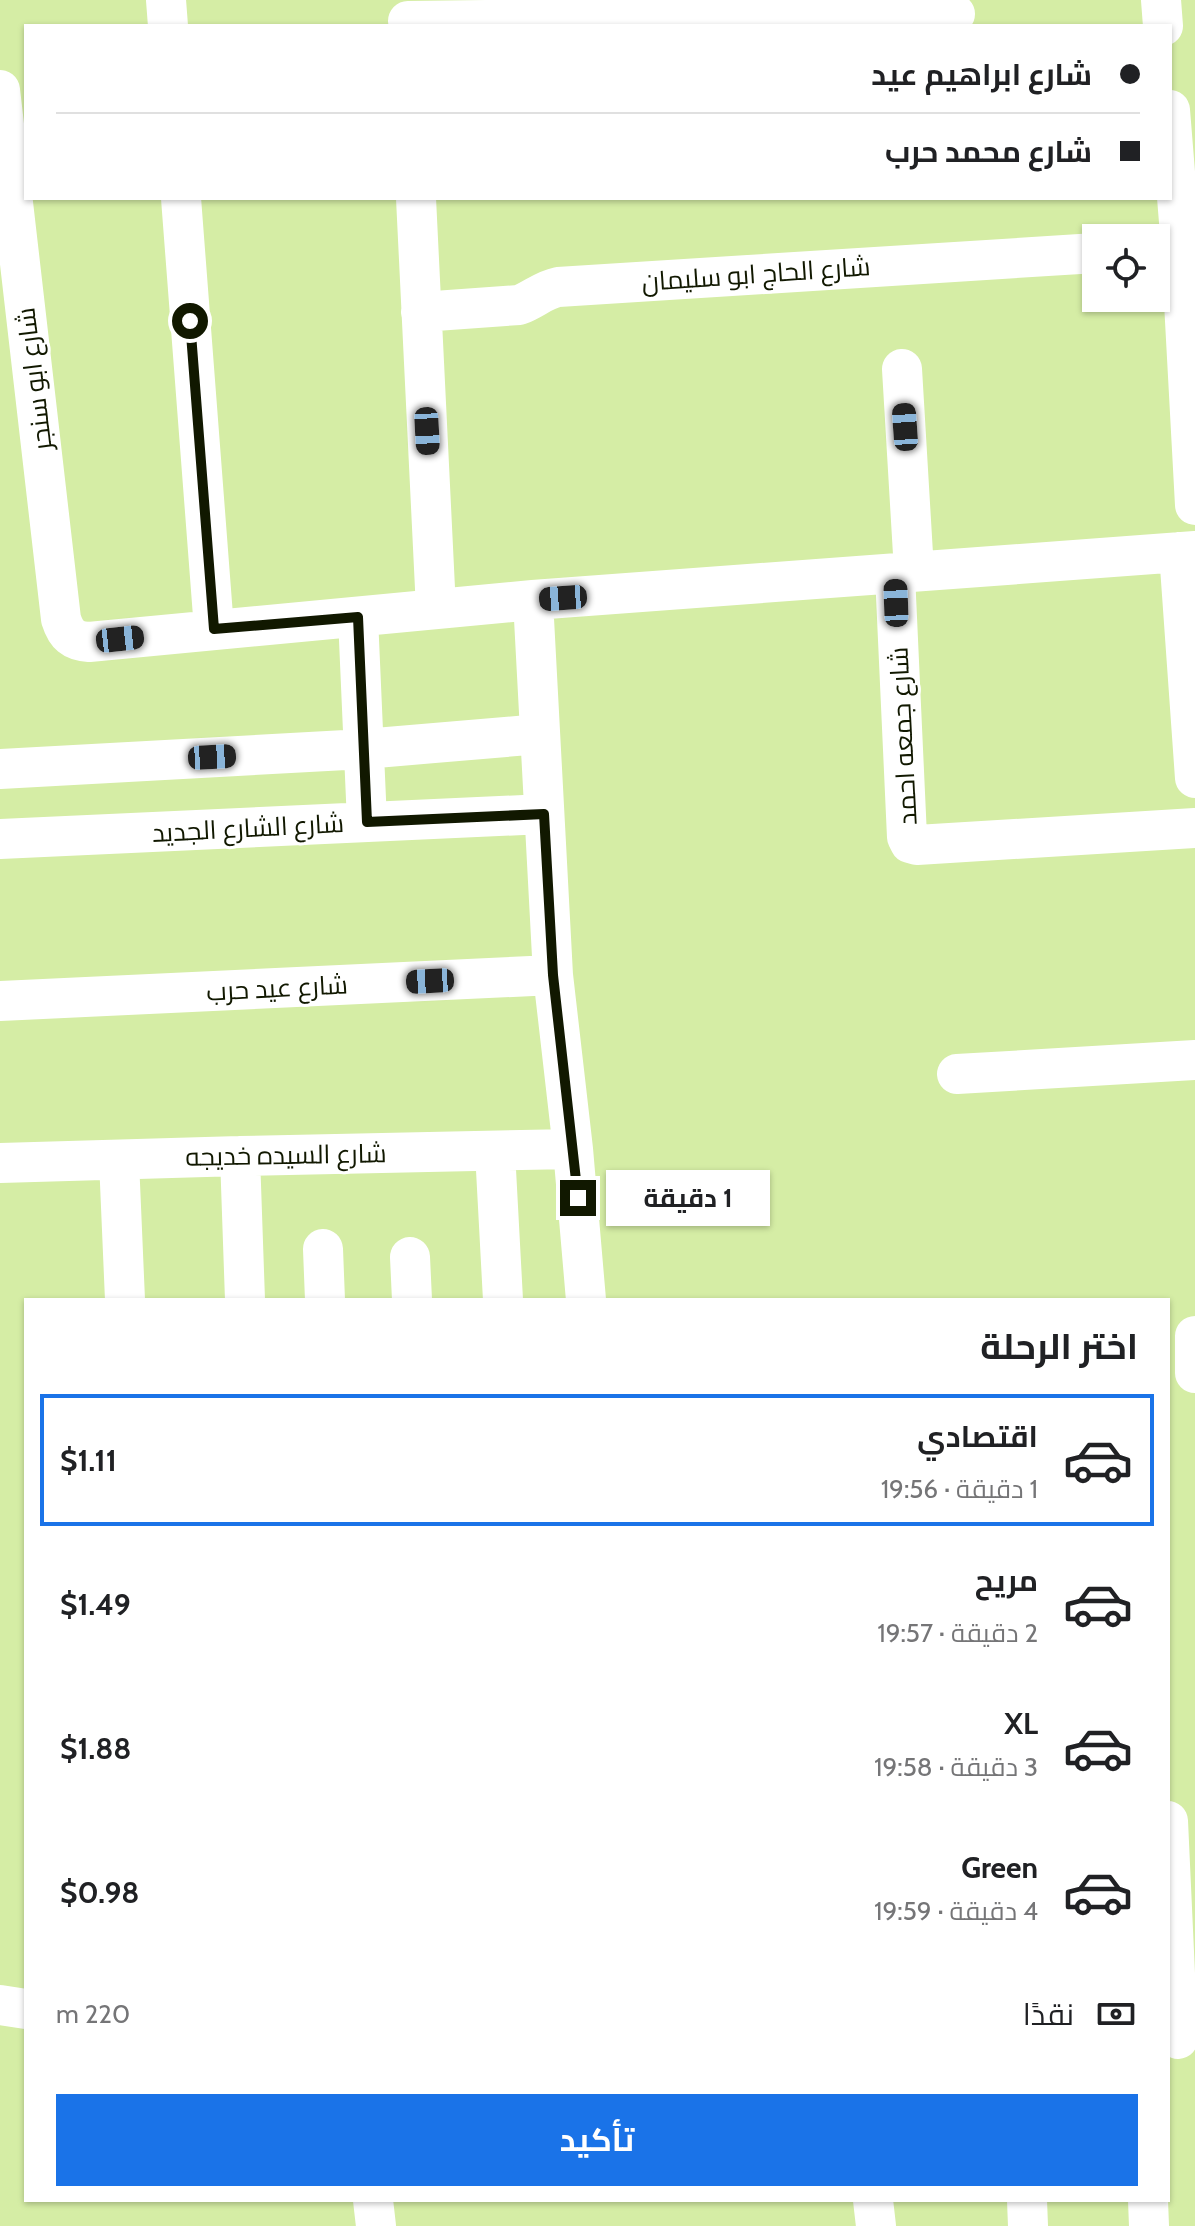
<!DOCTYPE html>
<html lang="ar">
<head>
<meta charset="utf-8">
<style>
  :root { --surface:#fff; --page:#f2f2f2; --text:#202124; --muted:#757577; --line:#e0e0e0; --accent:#1a73e8 }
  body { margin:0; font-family:Cabin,Cairo,sans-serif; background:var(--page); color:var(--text); direction:rtl; height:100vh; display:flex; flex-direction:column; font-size:30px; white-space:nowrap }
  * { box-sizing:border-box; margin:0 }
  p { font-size:26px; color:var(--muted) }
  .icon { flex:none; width:44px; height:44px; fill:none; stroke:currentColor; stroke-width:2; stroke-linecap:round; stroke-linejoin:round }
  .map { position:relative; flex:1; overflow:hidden; direction:ltr }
  .panel { position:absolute; left:24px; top:1298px; width:1146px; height:904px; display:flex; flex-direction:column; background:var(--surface); border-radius:0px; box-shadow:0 2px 6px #0004; direction:rtl }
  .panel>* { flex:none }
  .top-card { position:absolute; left:24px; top:24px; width:1148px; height:176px; border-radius:0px; box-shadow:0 2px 6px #0004; direction:rtl; display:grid; align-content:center; height:176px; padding:0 32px; background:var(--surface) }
  .controls { position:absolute; left:1082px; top:224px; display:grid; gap:16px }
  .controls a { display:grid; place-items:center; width:88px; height:88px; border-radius:0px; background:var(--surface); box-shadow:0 2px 6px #0004; font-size:40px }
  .end { position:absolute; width:36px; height:36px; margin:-18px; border:10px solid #111800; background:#fff; box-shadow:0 0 0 4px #fff }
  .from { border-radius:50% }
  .bubble { position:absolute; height:56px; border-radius:0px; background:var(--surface); box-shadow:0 2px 6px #0004; font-size:26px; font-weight:700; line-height:56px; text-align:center; direction:rtl }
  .car { position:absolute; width:24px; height:48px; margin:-24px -12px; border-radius:10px; box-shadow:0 0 6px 2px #0007; background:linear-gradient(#222 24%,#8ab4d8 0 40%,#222 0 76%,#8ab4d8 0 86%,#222 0) }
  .top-card b { display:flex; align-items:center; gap:28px; height:76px; font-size:30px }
  .top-card b+b { border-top:2px solid var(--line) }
  .top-card i { width:20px; height:20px; background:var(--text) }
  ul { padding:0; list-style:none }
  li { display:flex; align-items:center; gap:24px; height:132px; margin:0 16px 12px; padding:0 16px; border:4px solid transparent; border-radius:0px }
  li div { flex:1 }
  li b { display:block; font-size:30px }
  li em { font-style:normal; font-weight:700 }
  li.current { border-color:var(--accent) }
  li>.icon { width:72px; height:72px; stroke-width:1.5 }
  h2 { padding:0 32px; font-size:36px; line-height:96px }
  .pay { display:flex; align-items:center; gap:20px; height:88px; padding:0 32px; font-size:30px }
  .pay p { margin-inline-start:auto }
  .cta { display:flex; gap:16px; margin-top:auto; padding:16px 32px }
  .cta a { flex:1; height:92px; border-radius:0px; background:var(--accent); color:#fff; font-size:32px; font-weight:700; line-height:92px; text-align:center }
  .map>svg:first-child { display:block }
</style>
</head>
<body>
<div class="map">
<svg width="1195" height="2226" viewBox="0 0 1195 2226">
  <rect width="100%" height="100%" fill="#d5eda5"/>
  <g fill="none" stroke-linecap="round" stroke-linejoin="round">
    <path stroke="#fff" stroke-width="40" d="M166 0 168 26
      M1161 0 1163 26
      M408 21 955 14
      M0 90 61 619C66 635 73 641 89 642L533 600 1195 551
      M1170 110 1181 247 1195 505
      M181 198 214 629
      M416 198 436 609
      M421 312 519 305C533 300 543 290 558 287L1096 253
      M902 369 914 571
      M1179 552 1195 778
      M895 574 907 837 910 843 917 845 1195 828
      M533 600 553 975 573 1149 586 1300
      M358 617 367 822
      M0 769 364 749 540 734
      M0 839 544 814
      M0 1001 553 975
      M957 1074 1195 1060
      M495 1151 503 1300
      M240 1156 245 1300
      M119 1160 125 1300
      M0 1163 240 1156 573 1149
      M323 1249 325 1300
      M410 1257 412 1300
      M1195 1336V1373
      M1168 1821 1178 2039
      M0 2005 26 2009
      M373 2200 376 2226
      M873 2200 876 2226
      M1027 2200 1028 2226
      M1148 2200 1149 2226"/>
  </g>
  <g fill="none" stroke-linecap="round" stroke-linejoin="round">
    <path stroke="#111800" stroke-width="10" d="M190 321 214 629 358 617 367 822 544 814 553 975 578 1198"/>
  </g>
  <g text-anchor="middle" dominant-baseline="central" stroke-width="6" stroke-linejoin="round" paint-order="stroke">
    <g font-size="26" fill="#111800" stroke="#fff">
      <text transform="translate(756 274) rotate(-4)">شارع الحاج ابو سليمان</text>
      <text transform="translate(34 379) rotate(-97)">شارع ابو سنجر</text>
      <text transform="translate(903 736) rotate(-93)">شارع جمعه احمد</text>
      <text transform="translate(248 828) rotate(-3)">شارع الشارع الجديد</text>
      <text transform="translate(277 988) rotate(-3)">شارع عيد حرب</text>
      <text transform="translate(286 1155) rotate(-1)">شارع السيده خديجه</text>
    </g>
  </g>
</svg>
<div class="controls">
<a><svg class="icon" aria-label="locate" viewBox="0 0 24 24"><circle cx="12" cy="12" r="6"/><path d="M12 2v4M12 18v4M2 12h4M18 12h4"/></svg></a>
</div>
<i class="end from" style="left:190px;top:321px"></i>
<i class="end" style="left:578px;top:1198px"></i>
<div class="bubble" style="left:606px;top:1170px;width:164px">1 دقيقة</div>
<i class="car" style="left:905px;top:427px;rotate:356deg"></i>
<i class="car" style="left:427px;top:431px;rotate:177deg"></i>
<i class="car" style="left:563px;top:598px;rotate:266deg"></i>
<i class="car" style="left:896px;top:603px;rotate:358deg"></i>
<i class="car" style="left:120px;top:639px;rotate:84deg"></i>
<i class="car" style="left:212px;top:757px;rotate:87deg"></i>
<i class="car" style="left:430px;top:981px;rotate:267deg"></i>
<div class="top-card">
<b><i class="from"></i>شارع ابراهيم عيد</b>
<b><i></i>شارع محمد حرب</b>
</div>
<section class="panel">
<h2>اختر الرحلة</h2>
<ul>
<li class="current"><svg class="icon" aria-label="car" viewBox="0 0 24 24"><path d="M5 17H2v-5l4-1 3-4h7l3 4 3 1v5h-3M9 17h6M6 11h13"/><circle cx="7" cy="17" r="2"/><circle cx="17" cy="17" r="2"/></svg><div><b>اقتصادي</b><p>1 دقيقة · 19:56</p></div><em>$1.11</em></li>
<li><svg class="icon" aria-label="car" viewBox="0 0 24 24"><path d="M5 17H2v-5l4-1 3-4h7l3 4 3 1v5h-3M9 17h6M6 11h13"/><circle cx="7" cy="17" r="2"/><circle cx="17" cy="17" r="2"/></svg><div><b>مريح</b><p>2 دقيقة · 19:57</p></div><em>$1.49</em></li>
<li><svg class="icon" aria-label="car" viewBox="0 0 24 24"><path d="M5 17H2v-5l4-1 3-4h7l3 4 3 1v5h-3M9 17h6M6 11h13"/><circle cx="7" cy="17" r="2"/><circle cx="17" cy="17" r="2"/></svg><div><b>XL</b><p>3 دقيقة · 19:58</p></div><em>$1.88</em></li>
<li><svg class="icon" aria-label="car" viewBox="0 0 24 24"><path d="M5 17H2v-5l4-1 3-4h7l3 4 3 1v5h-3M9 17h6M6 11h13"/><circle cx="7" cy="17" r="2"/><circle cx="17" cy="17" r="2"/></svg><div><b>Green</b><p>4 دقيقة · 19:59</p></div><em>$0.98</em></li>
</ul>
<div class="pay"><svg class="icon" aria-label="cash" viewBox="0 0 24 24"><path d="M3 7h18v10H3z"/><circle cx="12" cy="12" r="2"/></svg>نقدًا<p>220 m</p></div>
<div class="cta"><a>تأكيد</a></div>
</section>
</div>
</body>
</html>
